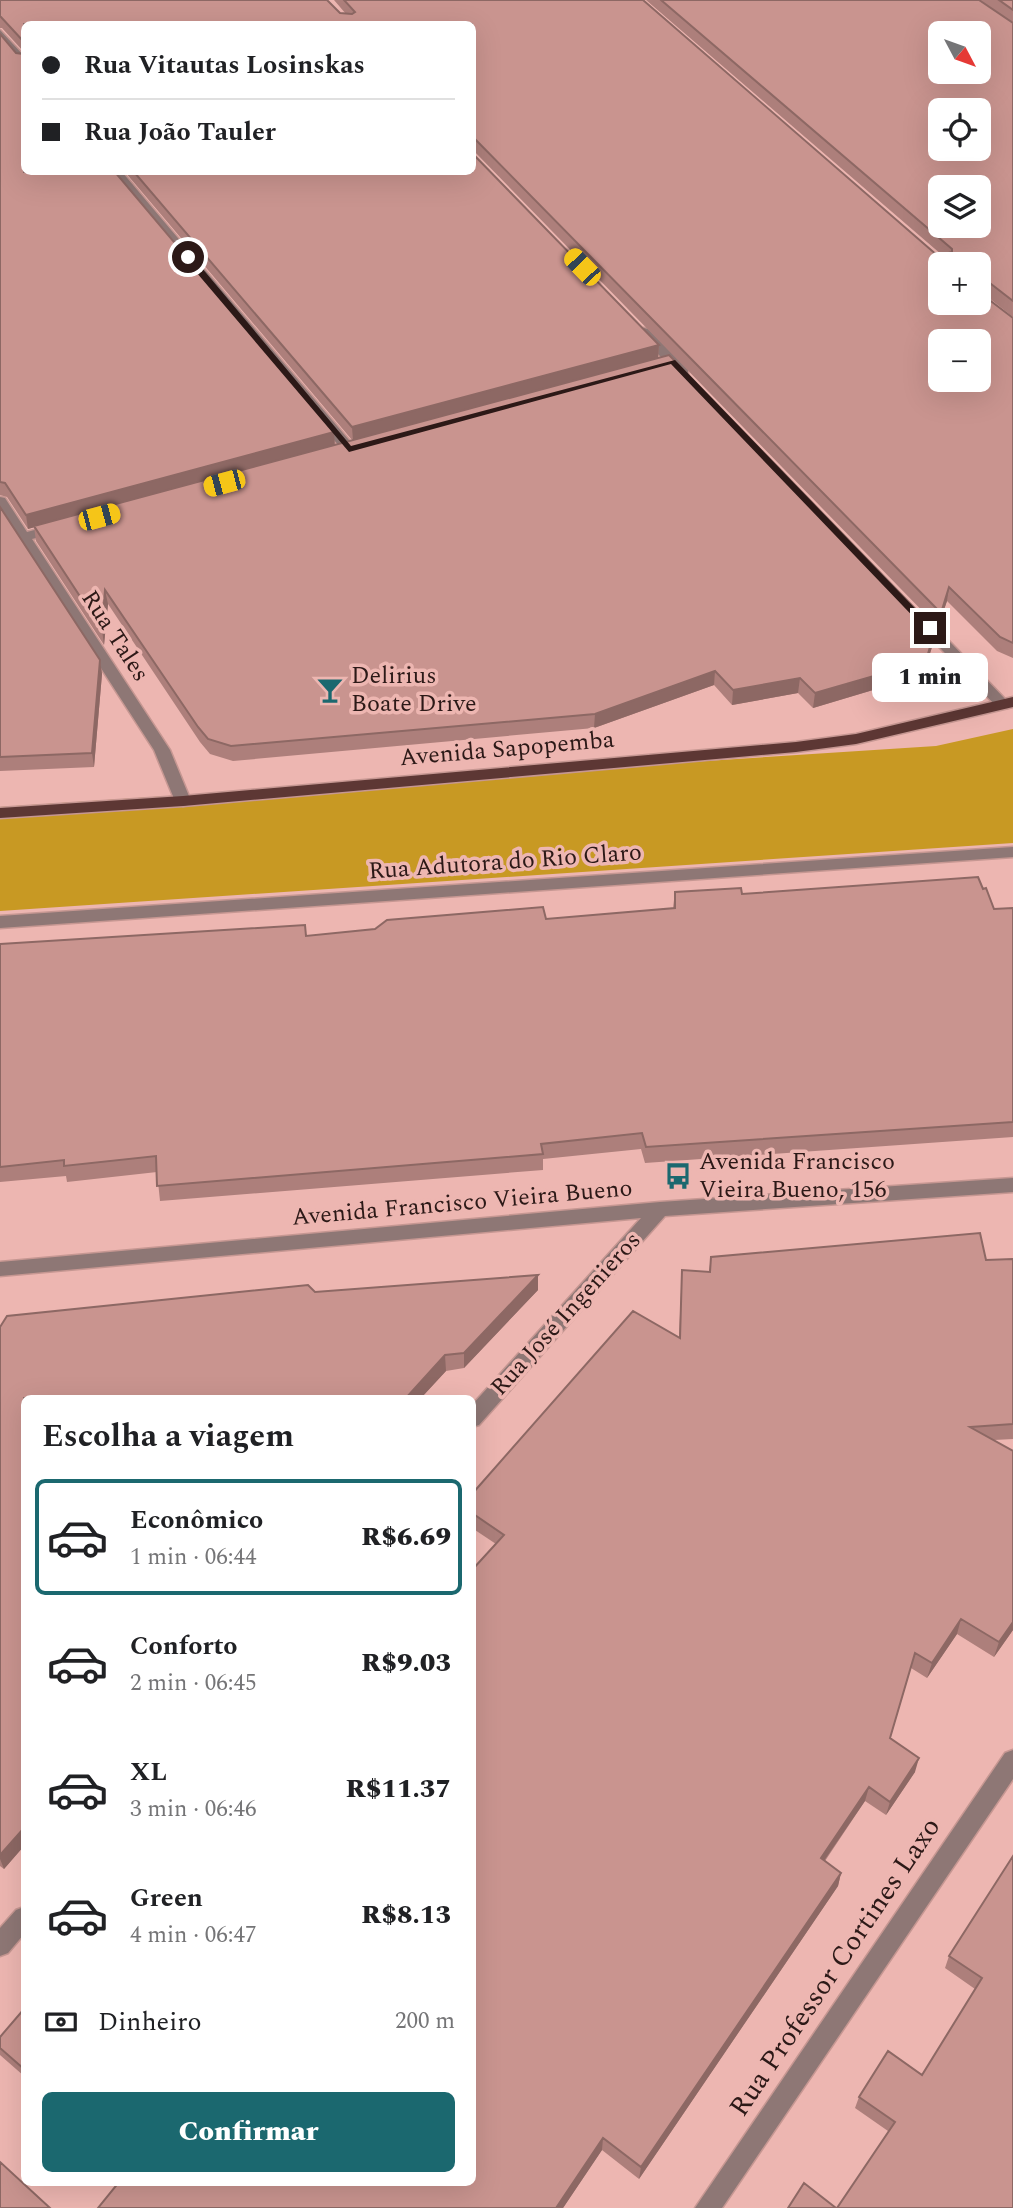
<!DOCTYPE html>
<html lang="pt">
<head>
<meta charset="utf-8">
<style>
  :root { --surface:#fff; --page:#f6f6f6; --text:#202124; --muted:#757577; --line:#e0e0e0; --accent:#1b686f }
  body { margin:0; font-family:Spectral,serif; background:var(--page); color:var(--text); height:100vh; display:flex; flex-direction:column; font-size:26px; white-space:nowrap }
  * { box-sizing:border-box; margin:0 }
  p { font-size:23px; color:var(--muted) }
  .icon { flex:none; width:38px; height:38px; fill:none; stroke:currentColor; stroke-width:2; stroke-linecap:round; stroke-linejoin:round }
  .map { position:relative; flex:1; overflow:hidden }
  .drawer { position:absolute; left:21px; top:1395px; width:455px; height:791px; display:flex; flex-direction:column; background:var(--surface); border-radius:10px; box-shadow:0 7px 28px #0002 }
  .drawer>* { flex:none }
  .guide { position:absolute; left:21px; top:21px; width:455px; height:154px; border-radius:10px; box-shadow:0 7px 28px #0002; display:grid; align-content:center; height:154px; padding:0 21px; background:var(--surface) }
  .needle { width:46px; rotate:131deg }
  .fabs { position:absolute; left:928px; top:21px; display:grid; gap:14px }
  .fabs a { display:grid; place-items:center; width:63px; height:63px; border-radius:10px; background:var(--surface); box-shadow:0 7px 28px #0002; font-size:35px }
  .end { position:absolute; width:32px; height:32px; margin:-16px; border:9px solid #2c1917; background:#fff; box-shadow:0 0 0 4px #fff }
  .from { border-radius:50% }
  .bubble { position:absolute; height:49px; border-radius:10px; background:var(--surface); box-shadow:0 7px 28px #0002; font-size:23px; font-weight:800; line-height:49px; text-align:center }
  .car { position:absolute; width:21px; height:42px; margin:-21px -10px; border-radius:9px; box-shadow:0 0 5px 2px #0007; background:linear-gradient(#f5c518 24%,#345 0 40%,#f5c518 0 76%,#345 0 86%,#f5c518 0) }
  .guide b { display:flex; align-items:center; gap:24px; height:66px; font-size:26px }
  .guide b+b { border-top:2px solid var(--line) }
  .guide i { width:18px; height:18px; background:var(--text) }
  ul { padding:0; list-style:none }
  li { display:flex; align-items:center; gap:21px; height:116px; margin:0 14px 10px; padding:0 7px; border:4px solid transparent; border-radius:10px }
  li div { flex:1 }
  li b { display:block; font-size:26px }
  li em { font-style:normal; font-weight:800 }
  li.on { border-color:var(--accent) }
  li>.icon { width:63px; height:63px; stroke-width:1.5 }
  h2 { padding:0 21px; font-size:32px; line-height:84px }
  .pay { display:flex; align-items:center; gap:18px; height:77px; padding:0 21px; font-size:26px }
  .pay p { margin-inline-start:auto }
  .action { display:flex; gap:14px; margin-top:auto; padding:14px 21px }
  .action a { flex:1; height:80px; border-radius:10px; background:var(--accent); color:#fff; font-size:28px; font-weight:800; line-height:80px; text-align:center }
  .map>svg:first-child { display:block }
</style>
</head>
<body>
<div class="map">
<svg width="1013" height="2208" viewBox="0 0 1013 2208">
  <rect width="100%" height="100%" fill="#edb6b1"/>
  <path fill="#c89923" d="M1013 729V843L0 911V807L936 746Z"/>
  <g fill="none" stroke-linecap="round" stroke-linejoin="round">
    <defs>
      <path id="minor" d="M0 30 24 56V65L20 64 0 40Z
        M111 172H122L354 446V452H344Z
        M644 328 648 329 688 369V375H678L640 335V329Z
        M0 497 5 498 27 532 57 524 64 528 62 531 32 539 170 750 191 801 188 805 183 806 175 801 154 750 0 512Z
        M918 613 923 614 1008 702 1010 705 1008 708H998L913 620 911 617Z
        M1013 847V857L0 928V916Z
        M1013 1178V1192L665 1216 479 1425 472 1427V1405L641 1218 0 1276V1262L660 1202Z
        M1013 1750V1779L722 2208H695L1005 1753Z
        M24 1907V1934L8 1953 0 1956V1928L16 1910Z"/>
      <path id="major" d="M1013 697V707L856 744 796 752 183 806 0 818V808L183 796 796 742 856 734Z"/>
    </defs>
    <use href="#minor" stroke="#c69792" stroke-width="3"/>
    <use href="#major" stroke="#c69792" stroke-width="3"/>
    <use href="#minor" fill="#8e7775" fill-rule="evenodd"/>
    <use href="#major" fill="#5d3734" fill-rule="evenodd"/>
  </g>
  <path fill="#ad7f7b" d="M0 0 346 14 334 0H643L938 256 942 255 646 0H979L998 13 980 0H1013V317L979 290V292L1013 318V658L997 651 947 601 938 627 472 149V24L24 172 335 445 352 440 125 172H472L659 345 658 357 933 644 923 675 813 708 798 693 732 705 714 685 594 728 233 761 210 754 200 742 108 604 104 645 36 541 34 527 28 529 7 497 0 495V34L16 53 24 54V52L2 28H0Z
    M0 507 100 660 102 674 94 767 0 771Z
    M675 892 742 894 994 909 1013 908V1137L645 1163 641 1149 543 1159V1170L160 1201 157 1172 67 1182 66 1176 0 1182V944L306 936 546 919 673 908Z
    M711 1257 986 1260 1013 1259V1439L994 1440 1013 1630 994 1657 957 1634 927 1678 911 1668 890 1739 915 1772 886 1815 865 1801 825 1861 841 1873 838 1886 639 2179 602 2150 563 2208H98L472 2182 496 1544 472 1528V1494L679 1337 682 1270 709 1272Z
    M538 1275V1290L464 1368 446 1371 421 1398H24V1846L4 1869 0 1866V1327L315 1292Z
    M1013 1856V2208L888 2131 855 2108 859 2097 922 2075 975 1989 945 1968 949 1956Z
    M24 2009V2076L0 2055V2037Z"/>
  <path fill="#8d6864" d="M659 345 658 359 353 441 352 427Z
    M334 432 335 446 28 529 26 515Z
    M949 587 947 601 938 627 941 613Z
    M105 590 108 604 104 645 102 630Z
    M935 629 933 644 923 675 813 708 815 693Z
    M100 660 102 674 94 767 92 753Z
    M715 671 714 685 594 728 595 714Z
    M800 678 798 693 732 705 733 690Z
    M538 1275V1290L464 1368V1353Z
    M445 1355 446 1371 421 1398H406Z
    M961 1619 957 1634 927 1678 932 1663Z
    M1013 1622V1630L994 1657 999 1642Z
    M919 1758 915 1772 886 1815 890 1802Z
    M869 1787 865 1801 817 1871 821 1858Z
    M24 1828V1846L4 1869 0 1859V1855Z
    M841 1873 838 1886 639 2179 641 2167Z
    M603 2138 602 2150 563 2208H556Z"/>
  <path fill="#c9948f" stroke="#8d6864" stroke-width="2" fill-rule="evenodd" d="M0 0H327L340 13 352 14 355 12 344 0H643L938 256 952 252V249L661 0H979L1013 23V301L982 277H978L979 292 1013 318V643L1000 637 949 587 941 613 472 136V24H24V172H115L334 432 26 515 5 483 0 482V34L16 53 24 54V42L0 16ZM940 33H978V72H940ZM940 110H978V149H940ZM940 187H978V226H940ZM940 264H978V303H940ZM940 341H978V380H940Z
    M999 0H1013V10Z
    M472 153 659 345 352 427 134 172H472Z
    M669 355 935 629 926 661 815 693 800 678 733 690 715 671 595 714 231 746 208 739 198 727 105 590 102 630 34 526Z
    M0 507 100 660 92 753 0 757Z
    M978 877 983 889 986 888 994 909 1013 908V1122L646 1147 642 1133 541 1144 543 1154 157 1186 156 1156 64 1166V1160L0 1167V944L305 925 306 936 375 929 387 920 543 907 546 919 675 908V892L741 888 742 894Z
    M980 1233 986 1260 1013 1259V1424L970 1427 1013 1451V1622L999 1642 961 1619 932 1663 915 1653 890 1738 919 1758 890 1802 869 1787 821 1858 841 1873 641 2167 603 2138 556 2208H98L119 2182H472V1570L504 1535 472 1513V1494L633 1311 680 1338 682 1270 710 1272 711 1257Z
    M538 1275 464 1353 445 1355 406 1398H24V1828L0 1855V1327L7 1316 308 1285 315 1292Z
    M1013 1856V2208H837L895 2122 859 2097 888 2051 922 2075 982 1978 949 1956Z
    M24 2009V2069L0 2048V2037Z
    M0 2162 50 2208H0Z
    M804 2183 836 2208H788Z"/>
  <path fill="#2c1917" d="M185 255H191L351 446 675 360 934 628 926 630 671 364 349 452 185 259Z"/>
  <defs>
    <symbol id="bar-bare" viewBox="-9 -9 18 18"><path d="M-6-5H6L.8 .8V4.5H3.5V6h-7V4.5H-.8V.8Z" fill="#1b686f" stroke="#edb6b1" stroke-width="2.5" paint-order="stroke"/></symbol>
    <symbol id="bus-bare" viewBox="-9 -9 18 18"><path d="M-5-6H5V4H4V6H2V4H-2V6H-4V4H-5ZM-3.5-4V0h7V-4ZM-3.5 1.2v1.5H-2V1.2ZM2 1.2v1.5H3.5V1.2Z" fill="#1b686f" stroke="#edb6b1" stroke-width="2.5" paint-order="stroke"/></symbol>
  </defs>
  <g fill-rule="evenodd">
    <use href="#bar-bare" x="311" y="671" width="38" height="38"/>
    <use href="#bus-bare" x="659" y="1157" width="38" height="38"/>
  </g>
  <g text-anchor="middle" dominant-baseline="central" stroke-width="7" stroke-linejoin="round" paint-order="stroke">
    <g font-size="24" fill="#2c1917" stroke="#edb6b1">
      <text transform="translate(115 636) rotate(57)">Rua Tales</text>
      <text transform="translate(507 749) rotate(-5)">Avenida Sapopemba</text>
      <text transform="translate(505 862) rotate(-4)">Rua Adutora do Rio Claro</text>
      <text transform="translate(462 1203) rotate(-5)">Avenida Francisco Vieira Bueno</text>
      <text transform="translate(566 1314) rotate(-48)">Rua José Ingenieros</text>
    </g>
    <g font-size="24" fill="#2c1917" stroke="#edb6b1" text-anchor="start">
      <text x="351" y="676">Delirius<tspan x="351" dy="28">Boate Drive</tspan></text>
      <text x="699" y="1162">Avenida Francisco<tspan x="699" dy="28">Vieira Bueno, 156</tspan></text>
    </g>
    <g font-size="28" fill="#2c1917" stroke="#edb6b1">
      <text transform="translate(835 1967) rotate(-56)">Rua Professor Cortines Laxo</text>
    </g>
  </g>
</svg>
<div class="fabs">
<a><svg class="needle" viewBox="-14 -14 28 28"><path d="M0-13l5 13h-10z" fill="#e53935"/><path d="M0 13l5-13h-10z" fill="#757577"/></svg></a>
<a><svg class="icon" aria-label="locate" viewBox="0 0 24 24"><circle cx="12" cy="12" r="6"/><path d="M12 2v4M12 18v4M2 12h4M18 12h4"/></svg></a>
<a><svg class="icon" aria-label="layers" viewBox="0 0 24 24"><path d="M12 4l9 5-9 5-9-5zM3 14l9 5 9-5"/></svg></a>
<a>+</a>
<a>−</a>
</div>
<i class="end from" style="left:188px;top:257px"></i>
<i class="end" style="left:930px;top:628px"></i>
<div class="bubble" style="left:872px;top:653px;width:116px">1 min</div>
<i class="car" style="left:582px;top:267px;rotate:316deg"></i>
<i class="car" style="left:224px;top:483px;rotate:255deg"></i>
<i class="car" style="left:99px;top:517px;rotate:75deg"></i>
<div class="guide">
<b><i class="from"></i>Rua Vitautas Losinskas</b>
<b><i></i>Rua João Tauler</b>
</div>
<section class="drawer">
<h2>Escolha a viagem</h2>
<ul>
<li class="on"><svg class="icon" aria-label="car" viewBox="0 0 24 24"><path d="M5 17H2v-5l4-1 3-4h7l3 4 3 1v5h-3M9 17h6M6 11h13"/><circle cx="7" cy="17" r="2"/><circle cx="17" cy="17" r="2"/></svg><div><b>Econômico</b><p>1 min · 06:44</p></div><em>R$6.69</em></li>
<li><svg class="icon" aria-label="car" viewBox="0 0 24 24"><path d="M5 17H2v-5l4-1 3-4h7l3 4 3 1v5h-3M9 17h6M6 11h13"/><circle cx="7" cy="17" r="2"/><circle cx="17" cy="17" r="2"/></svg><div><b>Conforto</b><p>2 min · 06:45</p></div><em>R$9.03</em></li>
<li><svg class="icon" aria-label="car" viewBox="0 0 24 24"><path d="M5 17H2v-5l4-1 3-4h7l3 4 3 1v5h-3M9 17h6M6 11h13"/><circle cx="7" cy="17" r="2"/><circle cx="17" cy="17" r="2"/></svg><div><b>XL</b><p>3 min · 06:46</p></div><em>R$11.37</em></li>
<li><svg class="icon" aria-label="car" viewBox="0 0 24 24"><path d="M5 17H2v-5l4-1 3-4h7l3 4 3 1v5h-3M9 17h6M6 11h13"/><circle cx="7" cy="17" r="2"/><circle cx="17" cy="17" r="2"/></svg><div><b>Green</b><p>4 min · 06:47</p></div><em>R$8.13</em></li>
</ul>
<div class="pay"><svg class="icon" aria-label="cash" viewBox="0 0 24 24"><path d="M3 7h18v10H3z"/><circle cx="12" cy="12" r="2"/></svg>Dinheiro<p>200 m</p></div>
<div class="action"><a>Confirmar</a></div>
</section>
</div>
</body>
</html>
